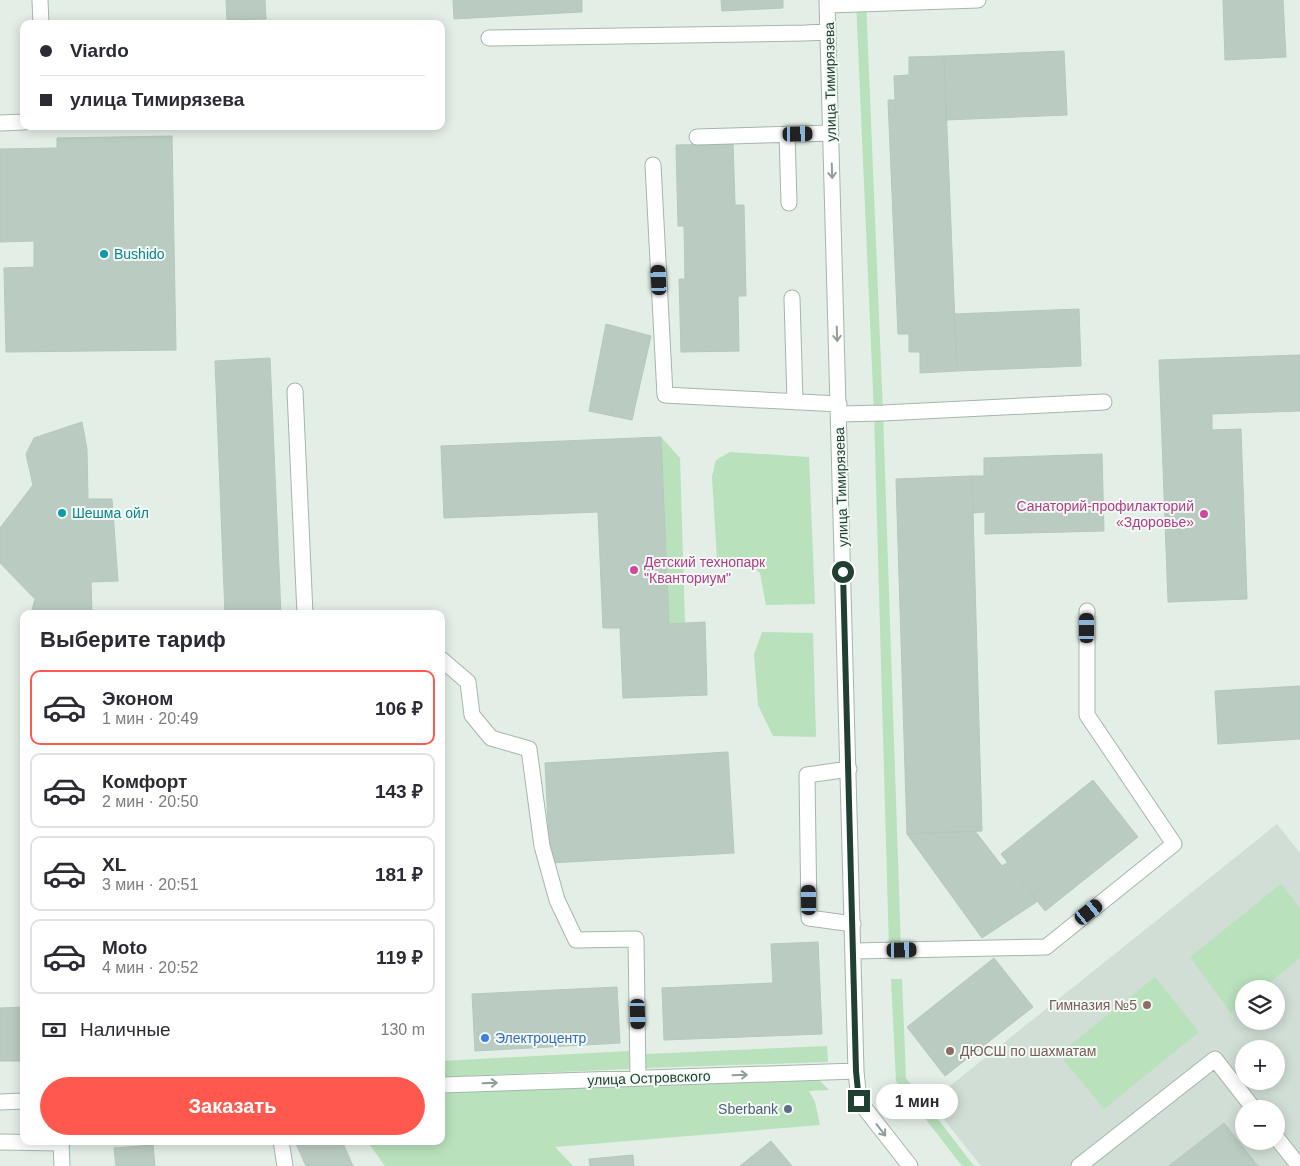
<!DOCTYPE html>
<html lang="ru">
<head>
<meta charset="utf-8">
<style>
  :root { --surface:#fff; --page:#f2f2f3; --text:#2b2b33; --muted:#7c7c81; --line:#e1e1e2; --accent:#ff594f }
  body { margin:0; font-family:Arial,sans-serif; background:var(--page); color:var(--text); height:100vh; display:flex; flex-direction:column; font-size:19px; white-space:nowrap }
  * { box-sizing:border-box; margin:0 }
  p { font-size:16px; color:var(--muted) }
  .icon { flex:none; width:28px; height:28px; fill:none; stroke:currentColor; stroke-width:2; stroke-linecap:round; stroke-linejoin:round }
  .map { position:relative; flex:1; overflow:hidden }
  .drawer { position:absolute; left:20px; top:610px; width:425px; height:535px; display:flex; flex-direction:column; background:var(--surface); border-radius:10px; box-shadow:0 2px 12px #0003 }
  .drawer>* { flex:none }
  .banner { position:absolute; left:20px; top:20px; width:425px; height:110px; border-radius:10px; box-shadow:0 2px 12px #0003; display:grid; align-content:center; height:110px; padding:0 20px; background:var(--surface) }
  .fabs { position:absolute; left:1235px; top:980px; display:grid; gap:10px }
  .fabs a { display:grid; place-items:center; width:50px; height:50px; border-radius:50%; background:var(--surface); box-shadow:0 2px 12px #0003; font-size:25px }
  .end { position:absolute; width:22px; height:22px; margin:-11px; border:6px solid #204132; background:#fff; box-shadow:0 0 0 2px #fff }
  .from { border-radius:50% }
  .bubble { position:absolute; height:35px; border-radius:18px; background:var(--surface); box-shadow:0 2px 12px #0003; font-size:16px; font-weight:700; line-height:35px; text-align:center }
  .car { position:absolute; width:15px; height:30px; margin:-15px -8px; border-radius:6px; box-shadow:0 0 4px 1px #0007; background:linear-gradient(#222 24%,#8ab4d8 0 40%,#222 0 76%,#8ab4d8 0 86%,#222 0) }
  .banner b { display:flex; align-items:center; gap:18px; height:48px; font-size:19px }
  .banner b+b { border-top:1px solid var(--line) }
  .banner i { width:12px; height:12px; background:var(--text) }
  ul { padding:0; list-style:none }
  li { display:flex; align-items:center; gap:15px; height:75px; margin:0 10px 8px; padding:0 10px; border:2px solid var(--line); border-radius:10px }
  li div { flex:1 }
  li b { display:block; font-size:19px }
  li em { font-style:normal; font-weight:700 }
  li.current { border-color:var(--accent) }
  li>.icon { width:45px; height:45px; stroke-width:1.5 }
  h2 { padding:0 20px; font-size:22px; line-height:60px }
  .pay { display:flex; align-items:center; gap:12px; height:55px; padding:0 20px; font-size:19px }
  .pay p { margin-inline-start:auto }
  .button { display:flex; gap:10px; margin-top:auto; padding:10px 20px }
  .button a { flex:1; height:58px; border-radius:30px; background:var(--accent); color:#fff; font-size:20px; font-weight:700; line-height:58px; text-align:center }
  .map>svg:first-child { display:block }
</style>
</head>
<body>
<div class="map">
<svg width="1300" height="1166" viewBox="0 0 1300 1166">
  <rect width="100%" height="100%" fill="#e2eee6"/>
  <path fill="#d0ded5" fill-rule="evenodd" d="M1277 824 1300 853V1166H981L930 1102ZM1244 989H1276V1021H1244ZM1244 1049H1276V1081H1244ZM1244 1109H1276V1141H1244Z"/>
  <path fill="#b9e1bc" d="M856 0H866L883 413 901 950H889L874 413Z
    M661 437 680 458 685 623 669 624Z
    M730 452 809 457 815 604 766 605 760 573 747 561 717 560 712 477 716 460Z
    M762 632 813 633 816 737 773 736 758 705 754 654Z
    M1281 884 1300 908V958L1262 989H1244V1003L1231 1013 1190 957Z
    M1155 977 1199 1032 1104 1109 1059 1054Z
    M891 979H902L906 1078 974 1166H962L896 1081Z
    M827 1046 828 1062 646 1068V1054Z
    M629 1051V1069L441 1077V1061Z
    M818 1079 829 1090 809 1091 815 1102 820 1125 555 1147 573 1166H385L367 1141H441V1088Z"/>
  <path fill="#baccc1" stroke="#b4c8bc" d="M226 0H265L266 19 227 20Z
    M453 0H582V12L454 19Z
    M721 0H783V8L722 11Z
    M1223 0H1283L1286 57 1225 60Z
    M1064 51 1067 115 946 120 944 56Z
    M944 56 957 371 920 373V352H909V334H898L888 100H895L894 76 909 75V57Z
    M172 136 176 350 6 352 4 268 34 267V241L0 242V149L57 148V138Z
    M733 144 735 205H744L746 296H738L739 351 681 352 679 279H685L684 226H678L676 145Z
    M1079 309 1081 366 957 371 954 314Z
    M606 324 651 336 632 420 589 411Z
    M1300 355V411L1212 414V430L1241 429 1247 599 1168 602 1159 360Z
    M270 358 281 614H225L215 361Z
    M82 422 87 449 88 499H112L118 581 91 582 92 614H31L35 599 0 563V528L33 485 26 454 34 438Z
    M661 437 669 624 705 622 707 695 623 698 620 628H603L598 512 444 518 441 446Z
    M1102 454 1104 531 985 534V512L973 513 972 476H984V458Z
    M972 476 982 831 907 834 896 479Z
    M1300 686V739L1218 744 1215 691Z
    M728 752 734 853 550 863 545 763Z
    M1093 780 1138 837 1045 911 1001 854Z
    M975 831 1002 866 1007 863 1038 901 982 938 907 834Z
    M818 942 822 1034 664 1040 662 988 773 983 771 944Z
    M994 958 1033 1007 945 1076 907 1027Z
    M617 987 620 1043 475 1051 472 994Z
    M24 1007V1061H0V1008Z
    M1224 1123 1258 1166H1169Z
    M303 1141H342L353 1166H306L296 1144Z
    M771 1141 792 1166H740Z
    M153 1145 155 1166H116L114 1148Z
    M633 1155 634 1166H590L589 1159Z"/>
  <g fill="none" stroke-linecap="round" stroke-linejoin="round">
    <defs>
      <path id="minor" d="M40 0 41 24
        M827 0 856 1071 859 1101 910 1166
        M828 5 978 0
        M489 38 805 33 828 32
        M0 123 24 122
        M787 134 789 203
        M697 137 831 133
        M653 165 665 395 839 404
        M792 298 795 402
        M295 391 305 614
        M839 414 883 413 1104 402
        M441 659 468 682 472 715 491 738 529 749 542 846 557 900 576 940 636 939 638 1078
        M849 769 807 775 809 918 853 924
        M854 951 1046 947 1174 844 1087 715V611
        M441 1085 856 1071
        M0 1102 24 1101
        M1276 1137 1299 1166
        M61 1141 62 1166
        M281 1141 285 1166
        M0 1142 62 1143
        M1079 1166 1215 1059 1254 1109"/>
    </defs>
    <use href="#minor" stroke="#a4b7ac" stroke-width="17"/>
    <use href="#minor" stroke="#fff" stroke-width="15"/>
  </g>
  <defs><path id="oneway-shaft" d="M-6 0H5M1.5-3L5.5 0L1.5 3" fill="none" stroke-width="1.6" stroke-linecap="round" stroke-linejoin="round" transform="scale(1.25)"/></defs>
  <g stroke="#90a098">
    <use href="#oneway-shaft" transform="translate(832 171) rotate(88)"/>
    <use href="#oneway-shaft" transform="translate(837 334) rotate(88)"/>
    <use href="#oneway-shaft" transform="translate(740 1075) rotate(-2)"/>
    <use href="#oneway-shaft" transform="translate(490 1083) rotate(-2)"/>
    <use href="#oneway-shaft" transform="translate(881 1130) rotate(52)"/>
  </g>
  <g fill="none" stroke-linecap="round" stroke-linejoin="round">
    <path stroke="#204132" stroke-width="6" d="M843 572 856 1071 859 1101"/>
  </g>
  <g fill="#0f9aa8" stroke="#f3faf5" stroke-width="2">
    <circle cx="104" cy="254" r="5"/>
    <circle cx="62" cy="513" r="5"/>
  </g>
  <g fill="#d1479c" stroke="#f3faf5" stroke-width="2">
    <circle cx="1204" cy="514" r="5"/>
    <circle cx="634" cy="570" r="5"/>
  </g>
  <g fill="#8d6e63" stroke="#f3faf5" stroke-width="2">
    <circle cx="1147" cy="1005" r="5"/>
    <circle cx="950" cy="1051" r="5"/>
  </g>
  <circle fill="#3f7fe0" stroke="#f3faf5" stroke-width="2" cx="485" cy="1038" r="5"/>
  <circle fill="#5c6f8a" stroke="#f3faf5" stroke-width="2" cx="788" cy="1109" r="5"/>
  <g text-anchor="middle" dominant-baseline="central" stroke-width="4" stroke-linejoin="round" paint-order="stroke">
    <g font-size="14" fill="#204132" stroke="#f3faf5">
      <text transform="translate(830 82) rotate(-91)">улица Тимирязева</text>
      <text transform="translate(841 487) rotate(-92)">улица Тимирязева</text>
      <text transform="translate(649 1078) rotate(-2)">улица Островского</text>
    </g>
    <g font-size="14" fill="#0d838f" stroke="#f3faf5" text-anchor="start">
      <text x="114" y="254">Bushido</text>
      <text x="72" y="513">Шешма ойл</text>
    </g>
    <g font-size="14" fill="#b23c85" stroke="#f3faf5" text-anchor="end">
      <text x="1194" y="506">Санаторий-профилакторий<tspan x="1194" dy="16">«Здоровье»</tspan></text>
      <text x="644" y="562" text-anchor="start">Детский технопарк<tspan x="644" dy="16">"Кванториум"</tspan></text>
    </g>
    <g font-size="14" fill="#785e54" stroke="#f3faf5" text-anchor="end">
      <text x="1137" y="1005">Гимназия №5</text>
      <text x="960" y="1051" text-anchor="start">ДЮСШ по шахматам</text>
    </g>
    <g font-size="14" fill="#366cbe" stroke="#f3faf5" text-anchor="start">
      <text x="495" y="1038">Электроцентр</text>
    </g>
    <g font-size="14" fill="#4e5e75" stroke="#f3faf5" text-anchor="end">
      <text x="778" y="1109">Sberbank</text>
    </g>
  </g>
</svg>
<div class="fabs">
<a><svg class="icon" aria-label="layers" viewBox="0 0 24 24"><path d="M12 4l9 5-9 5-9-5zM3 14l9 5 9-5"/></svg></a>
<a>+</a>
<a>−</a>
</div>
<i class="end from" style="left:843px;top:572px"></i>
<i class="end" style="left:859px;top:1101px"></i>
<div class="bubble" style="left:876px;top:1084px;width:82px">1 мин</div>
<i class="car" style="left:798px;top:134px;rotate:89deg"></i>
<i class="car" style="left:659px;top:280px;rotate:357deg"></i>
<i class="car" style="left:1087px;top:628px;rotate:0deg"></i>
<i class="car" style="left:809px;top:900px;rotate:359deg"></i>
<i class="car" style="left:1089px;top:912px;rotate:51deg"></i>
<i class="car" style="left:902px;top:950px;rotate:89deg"></i>
<i class="car" style="left:638px;top:1014px;rotate:178deg"></i>
<div class="banner">
<b><i class="from"></i>Viardo</b>
<b><i></i>улица Тимирязева</b>
</div>
<section class="drawer">
<h2>Выберите тариф</h2>
<ul>
<li class="current"><svg class="icon" aria-label="car" viewBox="0 0 24 24"><path d="M5 17H2v-5l4-1 3-4h7l3 4 3 1v5h-3M9 17h6M6 11h13"/><circle cx="7" cy="17" r="2"/><circle cx="17" cy="17" r="2"/></svg><div><b>Эконом</b><p>1 мин · 20:49</p></div><em>106 ₽</em></li>
<li><svg class="icon" aria-label="car" viewBox="0 0 24 24"><path d="M5 17H2v-5l4-1 3-4h7l3 4 3 1v5h-3M9 17h6M6 11h13"/><circle cx="7" cy="17" r="2"/><circle cx="17" cy="17" r="2"/></svg><div><b>Комфорт</b><p>2 мин · 20:50</p></div><em>143 ₽</em></li>
<li><svg class="icon" aria-label="car" viewBox="0 0 24 24"><path d="M5 17H2v-5l4-1 3-4h7l3 4 3 1v5h-3M9 17h6M6 11h13"/><circle cx="7" cy="17" r="2"/><circle cx="17" cy="17" r="2"/></svg><div><b>XL</b><p>3 мин · 20:51</p></div><em>181 ₽</em></li>
<li><svg class="icon" aria-label="car" viewBox="0 0 24 24"><path d="M5 17H2v-5l4-1 3-4h7l3 4 3 1v5h-3M9 17h6M6 11h13"/><circle cx="7" cy="17" r="2"/><circle cx="17" cy="17" r="2"/></svg><div><b>Moto</b><p>4 мин · 20:52</p></div><em>119 ₽</em></li>
</ul>
<div class="pay"><svg class="icon" aria-label="cash" viewBox="0 0 24 24"><path d="M3 7h18v10H3z"/><circle cx="12" cy="12" r="2"/></svg>Наличные<p>130 m</p></div>
<div class="button"><a>Заказать</a></div>
</section>
</div>
</body>
</html>
